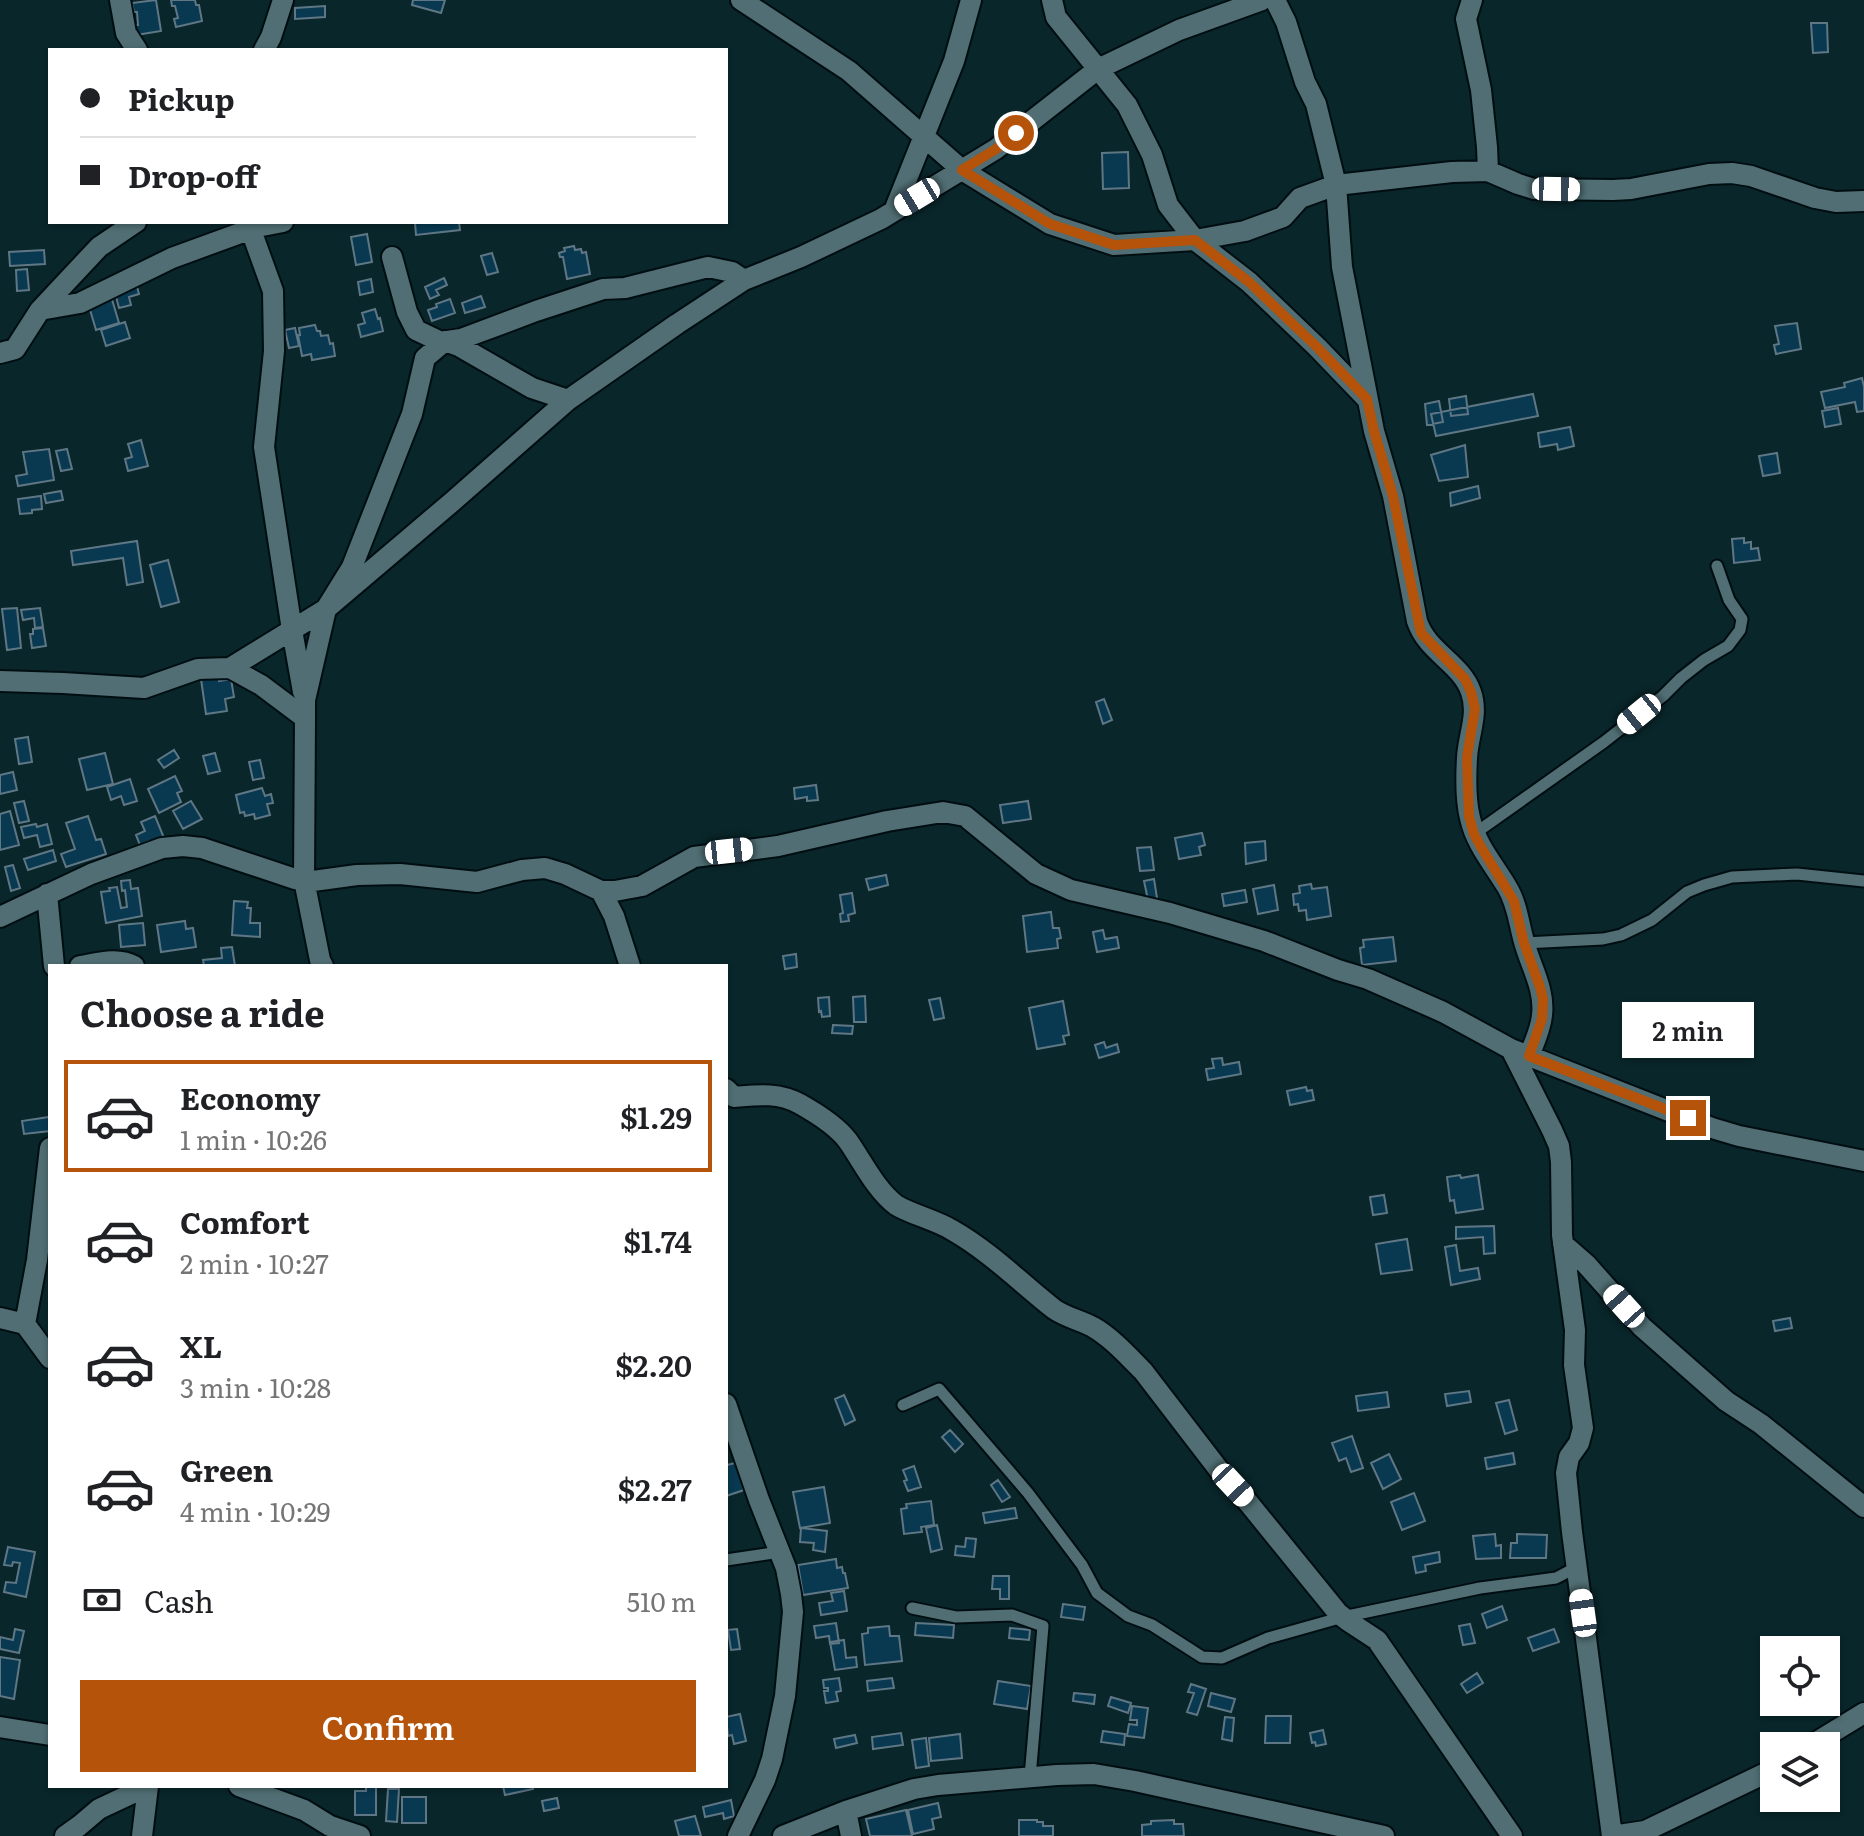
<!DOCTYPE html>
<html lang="en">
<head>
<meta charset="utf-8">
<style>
  :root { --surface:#fff; --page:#f2f2f2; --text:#202124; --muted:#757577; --line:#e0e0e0; --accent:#b45309 }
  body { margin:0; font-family:Literata,serif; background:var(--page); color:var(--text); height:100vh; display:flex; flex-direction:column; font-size:30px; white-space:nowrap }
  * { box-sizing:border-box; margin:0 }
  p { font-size:26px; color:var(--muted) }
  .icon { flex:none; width:44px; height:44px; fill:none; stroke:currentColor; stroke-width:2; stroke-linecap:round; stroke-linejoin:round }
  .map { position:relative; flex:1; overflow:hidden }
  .panel { position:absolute; left:48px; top:964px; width:680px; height:824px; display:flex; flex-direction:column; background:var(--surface); border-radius:0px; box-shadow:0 2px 6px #0004 }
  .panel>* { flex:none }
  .guide { position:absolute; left:48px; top:48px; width:680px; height:176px; border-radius:0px; box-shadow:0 2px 6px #0004; display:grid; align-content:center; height:176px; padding:0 32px; background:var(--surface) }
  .tools { position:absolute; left:1760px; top:1636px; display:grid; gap:16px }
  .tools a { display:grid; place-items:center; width:80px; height:80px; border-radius:0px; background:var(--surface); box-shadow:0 2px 6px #0004; font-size:40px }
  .end { position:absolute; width:36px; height:36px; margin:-18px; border:10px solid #b45309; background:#fff; box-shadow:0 0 0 4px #fff }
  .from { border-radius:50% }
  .bubble { position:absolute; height:56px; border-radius:0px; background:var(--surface); box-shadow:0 2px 6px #0004; font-size:26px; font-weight:600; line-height:56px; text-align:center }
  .car { position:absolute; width:24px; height:48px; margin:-24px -12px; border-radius:10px; box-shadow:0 0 6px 2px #0007; background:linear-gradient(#fff 24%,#345 0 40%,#fff 0 76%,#345 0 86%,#fff 0) }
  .guide b { display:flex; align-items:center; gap:28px; height:76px; font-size:30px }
  .guide b+b { border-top:2px solid var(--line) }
  .guide i { width:20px; height:20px; background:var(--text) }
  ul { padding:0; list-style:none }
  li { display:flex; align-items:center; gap:24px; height:112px; margin:0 16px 12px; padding:0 16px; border:4px solid transparent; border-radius:0px }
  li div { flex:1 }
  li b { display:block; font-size:30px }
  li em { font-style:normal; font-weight:600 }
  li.selected { border-color:var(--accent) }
  li>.icon { width:72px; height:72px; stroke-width:1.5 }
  h2 { padding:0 32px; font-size:36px; line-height:96px }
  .pay { display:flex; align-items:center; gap:20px; height:88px; padding:0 32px; font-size:30px }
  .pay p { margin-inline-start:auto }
  .button { display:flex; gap:16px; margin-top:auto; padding:16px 32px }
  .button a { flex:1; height:92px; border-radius:0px; background:var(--accent); color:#fff; font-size:32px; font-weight:600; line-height:92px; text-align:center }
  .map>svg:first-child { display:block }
</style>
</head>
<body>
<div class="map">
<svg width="1864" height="1836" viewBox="0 0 1864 1836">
  <rect width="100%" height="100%" fill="#09262a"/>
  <path fill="#083950" stroke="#5f7685" stroke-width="2" d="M156 0 161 31 136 35 135 25H138L137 12H134L132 3Z
    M171 0H195L196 5H199L202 21 176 27 174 19 178 18 175 6H172Z
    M413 0H445L441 13 412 5Z
    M325 6V17L295 19V8Z
    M1811 23H1827L1828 52 1813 53Z
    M1128 152 1129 188 1103 189 1102 153Z
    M459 222 460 230 416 235 415 223Z
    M367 234 372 262 356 265 351 237Z
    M574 246 575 250 581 249 582 253 586 252 590 274 567 279 563 257H560L559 253 565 251 564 248Z
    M44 250 45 264 10 266 9 252Z
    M492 253 498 272 487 275 481 256Z
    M27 269 29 290 17 291 16 270Z
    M444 278 447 285 436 290 439 295 430 299 425 287Z
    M371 279 373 292 360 295 358 282Z
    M136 283 139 294 129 297 131 305 119 308 114 289Z
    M111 296 119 323 96 330 88 303Z
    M481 296 485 307 465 313 462 303Z
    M450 299 455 313 432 321 428 310 437 307 436 304Z
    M375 309 378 319 380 318 383 331 361 337 358 325 365 323 362 313Z
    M125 322 130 338 106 346 101 330Z
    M1797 323 1801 349 1776 354 1774 345 1779 344 1775 326Z
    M315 325 317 331H320L321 336 328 335 330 344 333 343 335 356 312 360 311 354 302 356 298 335H300L299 328Z
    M295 328 299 346 289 348 285 330Z
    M1862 378 1864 387V411L1857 412 1855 402 1825 408 1821 392 1845 387 1844 383Z
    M1533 394 1538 416 1436 436 1431 414Z
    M1466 396 1468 414 1451 416 1449 399Z
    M1439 401 1443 422 1427 425 1425 404Z
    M1838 408 1841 424 1825 427 1822 411Z
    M1570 427 1574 446 1558 450 1557 444 1540 447 1538 433Z
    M141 440 148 466 128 471 125 459 132 457 128 444Z
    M1465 445 1468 477 1439 481 1431 455Z
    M49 449 54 480 18 486 16 476 27 474 23 452Z
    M67 449 72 469 61 471 56 451Z
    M1777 453 1780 473 1763 476 1759 456Z
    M1478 486 1480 498 1451 506 1450 493Z
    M61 491 63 500 46 503 44 494Z
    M41 496 42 509 32 510V513L20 514 18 499Z
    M1744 538V543L1751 542V549L1758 548 1760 560 1734 563 1732 539Z
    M137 541 143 582 127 585 123 558 73 565 71 551Z
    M168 560 179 602 161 607 150 565Z
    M17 608 21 648 7 650 2 609Z
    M40 608 43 627 35 628 34 618 23 620 21 610Z
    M43 628 46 646 32 648 30 634H33V629Z
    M218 676 219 681 231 679 234 697 225 699 227 711 206 714 201 679Z
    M1104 699 1112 720 1103 724 1096 702Z
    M28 737 32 762 19 764 15 739Z
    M174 750 179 758 164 768 158 760Z
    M105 753 113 784 87 790 79 759Z
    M215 753 220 771 208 774 203 756Z
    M260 760 264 778 253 780 249 762Z
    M13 772 17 790 0 794V775Z
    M175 776 182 791 177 793 181 802 159 813 148 789Z
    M130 779 137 801 124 805 121 796 111 800 107 787Z
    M816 785 818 800 807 801V797L795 799 794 788Z
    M262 788 265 796 271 794 273 803 267 804 270 815 255 819 254 814 245 816 244 812 240 813 236 795Z
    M24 801 29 821 19 823 14 803Z
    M191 801 202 819 183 829 173 811Z
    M1028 801 1031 819 1003 823 1000 805Z
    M10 811 19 845 0 850V814Z
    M88 816 96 840 101 839 106 854 66 867 61 854 75 849 66 823Z
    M155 816 164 838 151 844 149 841 140 845 136 835 145 831 141 822Z
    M36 824 37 827 47 824 52 844 40 847 37 835 24 838 21 827Z
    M1202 833 1205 845 1199 847 1201 855 1179 859 1175 838Z
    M1265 841 1266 860 1246 864 1245 843Z
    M1151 847 1154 870 1140 871 1137 848Z
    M53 850 56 861 28 870 24 859Z
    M13 865 20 888 11 891 5 867Z
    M886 875 888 885 869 890 866 879Z
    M1154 879 1157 898 1148 900 1144 881Z
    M130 880 131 889 138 888 142 916 106 923 101 892 110 891 109 888 117 887 121 908 127 907 125 890 122 891 121 881Z
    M1311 884 1312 889 1327 887 1331 916 1307 920 1306 910 1299 911 1298 904 1294 905 1293 894 1300 893 1299 886Z
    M1274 885 1278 910 1258 914 1253 889Z
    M1245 890 1247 902 1224 906 1222 894Z
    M852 893 855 913 848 915 849 921 841 922 840 914 843 913 840 895Z
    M234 901 248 902 247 908H251L250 923H260V937L232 935Z
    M1051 912 1053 928H1059L1061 938 1057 939 1058 948 1027 952 1023 916Z
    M185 921 186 929 193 928 196 947 161 952 157 925Z
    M143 923 145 945 121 947 119 925Z
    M1103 930 1105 939 1117 937 1119 948 1097 952 1093 932Z
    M1393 937 1396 961 1362 965 1360 948 1364 947 1363 940Z
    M232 947 235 966H204L203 960 222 958 221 948Z
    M796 954 797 967 785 969 783 956Z
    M865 996 866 1022H854L853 997Z
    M829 997 830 1016 822 1017 821 1011 819 1012 818 998Z
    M940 998 944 1018 934 1020 929 1000Z
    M1063 1001 1069 1035 1063 1036 1065 1044 1037 1049 1029 1008Z
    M833 1025 853 1026 852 1034 832 1033Z
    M1104 1042 1106 1048 1117 1044 1119 1052 1099 1058 1095 1045Z
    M1222 1058 1223 1065 1239 1062 1241 1074 1208 1080 1206 1069 1214 1068 1212 1059Z
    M1306 1087 1307 1091 1312 1090 1314 1100 1290 1105 1287 1091Z
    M49 1117 50 1131 24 1134 22 1121Z
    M1460 1175 1461 1178 1478 1175 1483 1209 1456 1213 1454 1200 1450 1201 1447 1177Z
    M1384 1195 1387 1213 1373 1215 1370 1197Z
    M1494 1226 1495 1253 1484 1254 1483 1237 1456 1239V1227Z
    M1407 1239 1412 1270 1381 1274 1376 1244Z
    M1456 1245 1460 1271 1478 1268 1480 1279 1451 1285 1445 1247Z
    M1790 1318 1792 1328 1775 1331 1773 1321Z
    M1469 1391 1471 1402 1447 1406 1445 1394Z
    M1387 1392 1389 1407 1358 1411 1356 1396Z
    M844 1395 855 1420 845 1425 835 1399Z
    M1509 1400 1517 1430 1505 1434 1496 1403Z
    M950 1430 963 1444 955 1452 942 1437Z
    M1352 1436 1363 1468 1351 1472 1346 1458 1339 1461 1332 1443Z
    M1513 1453 1515 1464 1487 1469 1485 1458Z
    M1389 1454 1401 1479 1383 1489 1371 1463Z
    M726 1461 727 1465 735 1463 744 1490 726 1496Z
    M914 1466 921 1487 908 1491 904 1481 907 1480 903 1470Z
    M998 1480 1010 1497 1002 1502 991 1485Z
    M824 1487 830 1523 800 1528 793 1492Z
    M1414 1493 1425 1521 1402 1530 1391 1502Z
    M931 1501 934 1525 921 1527 922 1532 904 1534 901 1509 907 1508 906 1504Z
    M1015 1508 1017 1518 985 1523 983 1513Z
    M937 1525 942 1549 931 1552 926 1528Z
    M801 1528 827 1531 825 1552 813 1550 814 1543 800 1542Z
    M1495 1534 1496 1546 1501 1545V1558L1476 1559 1473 1536Z
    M1517 1534 1547 1535 1546 1558H1510L1511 1543H1517Z
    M966 1538 976 1539 974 1557 955 1555 956 1546 965 1547Z
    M8 1547 35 1552 26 1597 4 1592 6 1582 16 1583 20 1563 13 1562 12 1566 4 1565Z
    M1439 1552 1440 1562 1425 1565 1426 1571 1416 1573 1413 1557Z
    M836 1559 837 1568 842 1567 843 1573H845L848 1588 803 1595 798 1565Z
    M993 1576H1009V1599H1000V1589H992Z
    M844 1591 847 1611 821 1615 819 1603 833 1601 831 1593Z
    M1063 1604 1085 1607 1083 1620 1061 1617Z
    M1502 1606 1507 1620 1487 1628 1482 1614Z
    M836 1623 839 1643 830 1644 829 1636 816 1638 814 1626Z
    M916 1623 954 1625 953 1638 915 1635Z
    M1470 1624 1475 1643 1463 1645 1459 1626Z
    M889 1626 890 1636H899L902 1661 865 1665 862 1634 868 1633V1628Z
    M1010 1628 1030 1630 1029 1640 1009 1638Z
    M15 1629 24 1631 19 1653 0 1649V1637L13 1640Z
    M737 1629 740 1649 731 1650 728 1630Z
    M1554 1629 1559 1642 1533 1651 1528 1638Z
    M844 1640 846 1658 856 1657 857 1667 835 1670 830 1642Z
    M0 1657 20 1660 14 1699 0 1696Z
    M1477 1673 1483 1683 1467 1693 1461 1684Z
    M839 1678 841 1691 836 1692 838 1701 826 1703 824 1691H828V1688H824L823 1680Z
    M892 1678 894 1688 868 1691 867 1681Z
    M998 1681 1031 1686 1027 1709 994 1704Z
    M1191 1684 1206 1689 1197 1715 1187 1712 1194 1693 1188 1692Z
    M1074 1693 1095 1695 1094 1704 1073 1701Z
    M1211 1693 1235 1699 1231 1712 1208 1706Z
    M1111 1697 1131 1703 1128 1713 1108 1706Z
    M1132 1706 1148 1708 1144 1738 1127 1736 1129 1724 1137 1725V1720H1130Z
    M740 1714 746 1741 734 1744 732 1735 728 1736 726 1717Z
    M1266 1716H1291L1290 1743H1265Z
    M1225 1717 1234 1718 1232 1741 1222 1739Z
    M1323 1730 1326 1744 1316 1746 1315 1742 1312 1743 1310 1733Z
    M1103 1731 1125 1734 1124 1745 1101 1742Z
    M901 1733 903 1745 873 1749 872 1737Z
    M960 1734 962 1758 931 1761 929 1738Z
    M855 1735 857 1743 836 1748 834 1739Z
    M926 1738 929 1766 916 1768 912 1740Z
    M366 1786 376 1787V1815H355V1791H366Z
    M503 1786H533V1789L505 1795Z
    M388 1789H399L397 1822 386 1821Z
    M402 1797H426V1823H402Z
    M557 1798 559 1808 544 1811 542 1801Z
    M731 1800 734 1816 724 1819 723 1813 705 1817 703 1807Z
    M938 1803 941 1817 932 1819 934 1829 913 1834 908 1810Z
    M906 1810 912 1836H870L866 1819Z
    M695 1816 701 1836H679L675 1821Z
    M1019 1820H1037V1822H1043V1826H1053V1836H1019Z
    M1174 1820V1824H1183L1184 1836H1142V1825L1151 1824V1821Z"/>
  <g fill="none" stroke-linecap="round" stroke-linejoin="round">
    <defs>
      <path id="service" d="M1474 834 1604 742 1663 696 1681 678 1704 660 1728 646 1740 630 1742 619 1729 600 1717 566
        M1524 943 1603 939 1621 935 1652 920 1687 892 1704 885 1732 877 1797 874 1864 881
        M903 1405 939 1389 1028 1493 1082 1565 1097 1593 1128 1616 1152 1625 1202 1657 1222 1658 1268 1638 1343 1617 1480 1588 1556 1578 1577 1567
        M726 1560 780 1552
        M912 1608 956 1617 1012 1615 1043 1626 1030 1777"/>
      <path id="minor" d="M120 0 126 33 137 50
        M741 0 849 71 962 170 1050 224 1114 245 1195 240 1245 231 1283 217 1300 198 1336 185 1342 267 1374 431 1393 496 1417 621C1427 652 1461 663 1471 692 1479 715 1468 735 1467 758 1466 775 1466 802 1470 818 1476 845 1494 865 1507 887 1518 905 1519 926 1525 945 1532 969 1545 990 1542 1015 1541 1029 1534 1043 1529 1056
        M1052 0 1056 17 1127 105 1152 155 1168 205 1195 240 1249 282 1317 347 1367 399
        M1275 0 1286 22 1305 82 1316 104 1336 185 1452 172 1488 171 1518 184 1534 189 1613 190 1631 189 1709 174 1732 173 1751 176 1815 198 1836 202 1864 201
        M1472 0 1466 19 1481 90 1487 147 1488 171
        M264 50 271 37 283 0
        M894 211 954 61 971 0
        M248 222 273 291 274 351 264 447 292 630 303 692
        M392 257 407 312 416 330 441 342 461 339 536 311 603 289 625 288 708 267 732 272 744 280
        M40 310 99 247 136 222
        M0 353 15 349 40 310 80 303 172 258 257 227 283 222
        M230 668 326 609 352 567 412 414 425 358 445 341 459 346 532 388 568 400
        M0 681 63 683 144 688 198 669 230 668 261 685 305 718
        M601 891 614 916 630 966
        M47 894 54 966
        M0 917 91 874 162 848 183 846 202 848 295 879 313 881 357 875 400 874 477 882 522 870 545 868 565 874 601 891H615L642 886 694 857 778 846 887 821 943 812 965 816 1036 874 1071 890 1170 913 1264 941 1338 970 1368 979 1443 1012 1511 1049 1712 1128 1739 1136 1864 1161
        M80 966C98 963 118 957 134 966
        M323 966 320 960 304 880 305 718V700L326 609 452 502 568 400 677 324 744 280 801 257 881 219 996 149 1098 69 1179 30 1262 0
        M1511 1049 1552 1130 1559 1146 1561 1162 1562 1235 1575 1330 1574 1365 1583 1428 1579 1443 1569 1457 1566 1473 1572 1532 1612 1836
        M726 1089 734 1097C757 1095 778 1092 800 1104 816 1113 837 1126 848 1141 862 1161 876 1190 896 1205 910 1214 936 1220 952 1230 989 1251 1020 1282 1054 1309 1065 1317 1080 1320 1093 1327 1112 1338 1128 1356 1143 1371L1219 1470 1247 1501 1338 1613 1348 1621 1377 1640 1512 1836
        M50 1148 37 1260 25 1324 50 1358
        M1563 1244 1586 1264 1642 1327 1726 1401 1761 1424 1864 1507
        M0 1318 25 1324
        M726 1404 759 1500 786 1568 791 1594 793 1612 785 1696 772 1759 765 1780 738 1836
        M0 1727 50 1735
        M1810 1746 1864 1713
        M239 1786 304 1810 330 1826 360 1836
        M846 1811 851 1836
        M65 1836 79 1826 99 1809 148 1786
        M142 1836 148 1786
        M783 1836 846 1811 914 1789 938 1785 1057 1775 1094 1774 1135 1781 1384 1836
        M1612 1836 1645 1831 1774 1769"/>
    </defs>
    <use href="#service" stroke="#000e11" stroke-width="15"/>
    <use href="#minor" stroke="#000e11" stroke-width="24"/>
    <use href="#service" stroke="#506e73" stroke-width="11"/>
    <use href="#minor" stroke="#506e73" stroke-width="20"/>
  </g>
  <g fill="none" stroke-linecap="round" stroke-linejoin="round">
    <path stroke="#b45309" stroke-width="10" d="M1016 133 996 149 962 170 1050 224 1114 245 1195 240 1249 282 1317 347 1367 399 1374 431 1393 496 1421 633 1465 679 1471 692 1475 709 1467 757 1469 816 1474 834 1481 847 1514 901 1524 943 1540 987 1543 999 1542 1019 1529 1056 1688 1118"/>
  </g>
</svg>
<div class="tools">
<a><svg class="icon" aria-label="locate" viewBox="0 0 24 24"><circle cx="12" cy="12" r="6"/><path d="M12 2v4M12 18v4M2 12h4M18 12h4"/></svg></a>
<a><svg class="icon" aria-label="layers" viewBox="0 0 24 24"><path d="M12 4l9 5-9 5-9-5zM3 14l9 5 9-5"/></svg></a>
</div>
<i class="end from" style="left:1016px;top:133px"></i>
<i class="end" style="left:1688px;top:1118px"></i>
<div class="bubble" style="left:1622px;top:1002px;width:132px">2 min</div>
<i class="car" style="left:1556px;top:189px;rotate:91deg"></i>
<i class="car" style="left:917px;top:197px;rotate:239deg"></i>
<i class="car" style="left:1639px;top:714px;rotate:231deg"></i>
<i class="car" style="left:729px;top:851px;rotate:84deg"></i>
<i class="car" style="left:1624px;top:1306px;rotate:318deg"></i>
<i class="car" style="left:1233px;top:1485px;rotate:137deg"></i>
<i class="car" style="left:1583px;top:1613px;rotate:352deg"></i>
<div class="guide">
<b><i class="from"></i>Pickup</b>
<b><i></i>Drop-off</b>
</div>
<section class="panel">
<h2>Choose a ride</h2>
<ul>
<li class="selected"><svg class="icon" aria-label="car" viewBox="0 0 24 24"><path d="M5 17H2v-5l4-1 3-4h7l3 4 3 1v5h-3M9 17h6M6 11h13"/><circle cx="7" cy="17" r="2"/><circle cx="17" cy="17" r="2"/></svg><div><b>Economy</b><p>1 min · 10:26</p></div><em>$1.29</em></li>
<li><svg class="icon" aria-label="car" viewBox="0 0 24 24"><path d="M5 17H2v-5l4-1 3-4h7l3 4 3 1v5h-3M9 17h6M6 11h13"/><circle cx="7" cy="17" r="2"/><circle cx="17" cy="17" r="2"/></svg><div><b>Comfort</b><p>2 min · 10:27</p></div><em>$1.74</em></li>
<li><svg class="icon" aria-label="car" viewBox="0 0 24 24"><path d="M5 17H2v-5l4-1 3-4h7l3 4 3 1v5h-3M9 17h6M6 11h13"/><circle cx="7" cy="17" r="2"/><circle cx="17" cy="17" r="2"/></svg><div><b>XL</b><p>3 min · 10:28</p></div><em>$2.20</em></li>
<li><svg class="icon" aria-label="car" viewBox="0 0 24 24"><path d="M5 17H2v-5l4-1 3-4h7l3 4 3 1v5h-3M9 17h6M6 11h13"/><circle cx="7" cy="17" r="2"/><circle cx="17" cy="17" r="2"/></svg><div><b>Green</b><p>4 min · 10:29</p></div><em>$2.27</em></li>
</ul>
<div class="pay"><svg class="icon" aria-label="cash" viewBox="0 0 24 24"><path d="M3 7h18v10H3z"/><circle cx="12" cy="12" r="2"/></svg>Cash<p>510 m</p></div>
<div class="button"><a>Confirm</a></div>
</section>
</div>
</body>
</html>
